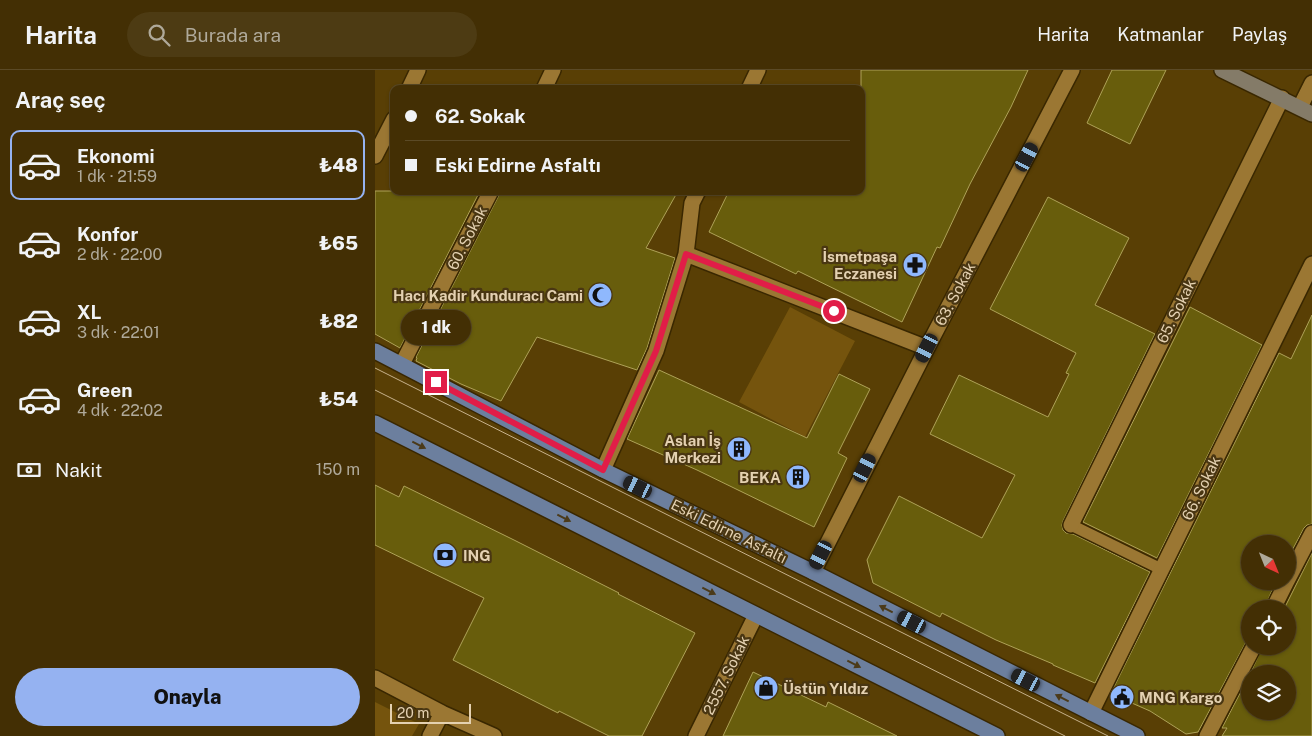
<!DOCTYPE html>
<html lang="tr">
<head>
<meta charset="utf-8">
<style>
  :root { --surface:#432f04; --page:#4d3b13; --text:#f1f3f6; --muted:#afa99a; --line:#5b4a26; --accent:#95b2f1 }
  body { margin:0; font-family:"Public Sans",sans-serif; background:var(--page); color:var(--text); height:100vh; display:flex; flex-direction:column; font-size:19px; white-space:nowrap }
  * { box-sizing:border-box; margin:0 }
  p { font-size:16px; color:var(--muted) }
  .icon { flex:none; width:28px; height:28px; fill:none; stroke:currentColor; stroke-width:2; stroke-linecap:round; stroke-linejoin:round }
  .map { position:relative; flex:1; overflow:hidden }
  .sheet { display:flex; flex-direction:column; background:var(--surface); width:375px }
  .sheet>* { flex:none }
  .hud { position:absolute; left:15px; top:15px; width:475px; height:110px; border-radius:10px; box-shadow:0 1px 4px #0004,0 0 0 1px var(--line); display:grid; align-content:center; height:110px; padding:0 15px; background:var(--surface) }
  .needle { width:32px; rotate:137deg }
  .controls { position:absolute; left:866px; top:465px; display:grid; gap:10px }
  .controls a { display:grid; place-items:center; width:55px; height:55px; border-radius:50%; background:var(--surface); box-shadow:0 1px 4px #0004,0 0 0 1px var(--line); font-size:25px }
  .scale { position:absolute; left:15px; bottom:12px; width:81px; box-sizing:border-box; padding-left:5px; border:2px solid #e4d1b1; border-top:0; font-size:14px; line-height:18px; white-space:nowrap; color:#e4d1b1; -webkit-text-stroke:4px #493612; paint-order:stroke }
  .end { position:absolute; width:22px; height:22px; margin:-11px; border:6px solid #e11d48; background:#fff; box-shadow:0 0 0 2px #fff }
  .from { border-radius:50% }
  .bubble { position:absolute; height:35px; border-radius:18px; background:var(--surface); box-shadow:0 1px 4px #0004,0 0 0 1px var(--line); font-size:16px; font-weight:800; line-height:35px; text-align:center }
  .car { position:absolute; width:15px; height:30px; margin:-15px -8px; border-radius:6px; box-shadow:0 0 4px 1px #0007; background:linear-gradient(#222 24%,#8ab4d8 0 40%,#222 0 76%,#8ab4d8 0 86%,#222 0) }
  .hud b { display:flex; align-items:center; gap:18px; height:48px; font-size:19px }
  .hud b+b { border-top:1px solid var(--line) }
  .hud i { width:12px; height:12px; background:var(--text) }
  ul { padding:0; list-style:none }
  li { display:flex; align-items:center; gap:15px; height:70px; margin:0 10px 8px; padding:0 5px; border:2px solid transparent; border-radius:10px }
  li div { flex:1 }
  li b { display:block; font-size:19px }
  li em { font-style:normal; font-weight:800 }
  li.active { border-color:var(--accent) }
  li>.icon { width:45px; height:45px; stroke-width:1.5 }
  h2 { padding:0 15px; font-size:22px; line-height:60px }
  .pay { display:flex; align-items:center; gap:12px; height:55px; padding:0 15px; font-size:19px }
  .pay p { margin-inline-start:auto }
  .primary-button { display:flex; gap:10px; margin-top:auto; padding:10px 15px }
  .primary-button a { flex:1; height:58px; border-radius:30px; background:var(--accent); color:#111; font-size:20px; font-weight:800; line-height:58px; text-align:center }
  header { display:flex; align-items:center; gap:30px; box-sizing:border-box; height:70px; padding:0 25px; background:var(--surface); border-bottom:1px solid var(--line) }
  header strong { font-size:24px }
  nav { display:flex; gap:28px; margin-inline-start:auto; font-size:18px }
  .search { width:350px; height:45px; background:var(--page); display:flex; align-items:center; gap:12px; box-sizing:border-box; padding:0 18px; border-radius:28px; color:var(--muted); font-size:19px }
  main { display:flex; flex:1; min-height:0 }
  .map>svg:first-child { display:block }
</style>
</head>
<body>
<header>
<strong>Harita</strong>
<div class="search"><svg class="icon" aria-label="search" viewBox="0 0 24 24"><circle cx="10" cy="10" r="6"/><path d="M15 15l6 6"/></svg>Burada ara</div>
<nav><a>Harita</a><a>Katmanlar</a><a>Paylaş</a></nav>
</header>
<main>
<section class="sheet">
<h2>Araç seç</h2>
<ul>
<li class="active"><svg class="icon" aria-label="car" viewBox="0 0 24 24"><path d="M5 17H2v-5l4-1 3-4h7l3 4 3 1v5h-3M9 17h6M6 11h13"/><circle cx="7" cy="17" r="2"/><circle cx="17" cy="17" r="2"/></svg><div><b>Ekonomi</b><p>1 dk · 21:59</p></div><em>₺48</em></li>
<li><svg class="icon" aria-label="car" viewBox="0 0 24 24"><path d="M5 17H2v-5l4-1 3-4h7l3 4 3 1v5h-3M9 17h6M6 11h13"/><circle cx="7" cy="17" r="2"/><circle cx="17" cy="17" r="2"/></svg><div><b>Konfor</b><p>2 dk · 22:00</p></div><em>₺65</em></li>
<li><svg class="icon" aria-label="car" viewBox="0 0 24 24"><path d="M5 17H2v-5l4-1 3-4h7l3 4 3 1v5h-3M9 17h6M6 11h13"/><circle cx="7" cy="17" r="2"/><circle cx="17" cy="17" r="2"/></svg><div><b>XL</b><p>3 dk · 22:01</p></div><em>₺82</em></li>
<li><svg class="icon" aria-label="car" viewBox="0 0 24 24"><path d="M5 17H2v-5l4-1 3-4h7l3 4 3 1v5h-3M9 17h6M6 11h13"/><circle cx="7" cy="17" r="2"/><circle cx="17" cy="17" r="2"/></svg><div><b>Green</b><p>4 dk · 22:02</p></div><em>₺54</em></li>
</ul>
<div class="pay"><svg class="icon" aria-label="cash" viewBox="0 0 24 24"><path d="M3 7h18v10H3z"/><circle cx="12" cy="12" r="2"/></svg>Nakit<p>150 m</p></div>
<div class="primary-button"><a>Onayla</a></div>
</section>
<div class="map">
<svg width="937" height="666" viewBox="0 0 937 666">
  <rect width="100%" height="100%" fill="#593f05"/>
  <path fill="#75540d" d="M415 237 480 271 430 367 364 332Z
    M0 632 44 654 37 666H0Z"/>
  <path fill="#685d0c" stroke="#aea258" d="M486 0H653L636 37 595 114 565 178 562 177 527 252 423 201 421 204 334 162 354 121H486Z
    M737 0H791L755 74 712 53Z
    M0 121H105L25 278 0 264Z
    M125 121H303L271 178 300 188 272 278 262 300 162 267 126 331 86 314 41 291 42 288 41 287 124 125Z
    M673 127 754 168 720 235 780 264 688 451 687 455 688 460 691 463 698 464 775 502 720 613 678 595V594L621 570 567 543 565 547 498 513 492 490 524 426 607 468 640 405 555 364 584 305 673 347 694 304 691 303 701 283 615 239Z
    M815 237 887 275 782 488 708 452Z
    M937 245V454L932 455 929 458 912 490V474H875V511H901L889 539H875V568L871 572 823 662 811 664 775 641 750 630 752 627 737 621 904 283 916 289Z
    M284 300 432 368 464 304 495 319 463 383 472 388 439 457 322 400 252 369Z
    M0 415 24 427 29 416 139 470 244 523 243 524 320 563 267 666H234L184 641 183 643 78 590 109 528 0 475Z
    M937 483V666H847L852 658H847L875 604V641H912V604H875L888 576H912V539H909Z
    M378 602 451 637 453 632 522 666H348Z"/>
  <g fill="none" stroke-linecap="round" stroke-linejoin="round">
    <defs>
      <path id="lane" d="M696 455 786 499"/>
      <path id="street" d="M34 19 43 0
        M169 19 178 0
        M374 19 383 0
        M925 37 937 13
        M0 86 19 49
        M323 121 317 133 311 184 552 278
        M27 294 116 121
        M228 400 281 281 311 184
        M696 455 907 28
        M438 502 552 278 697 0
        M912 511 937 463
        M898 539 912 511
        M0 608 67 643 119 666
        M716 643 937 194
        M55 666 67 643
        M321 666 381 545
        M832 666 879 576"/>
      <path id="secondary" d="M847 0 937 44"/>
      <path id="primary" d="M0 281 228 400 438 502 762 666
        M0 353 622 666"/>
    </defs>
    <use href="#lane" stroke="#392701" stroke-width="14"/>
    <use href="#street" stroke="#392701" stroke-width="18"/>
    <use href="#secondary" stroke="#392701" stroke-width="18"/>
    <use href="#primary" stroke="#392701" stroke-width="18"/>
    <use href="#lane" stroke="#9b7733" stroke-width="11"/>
    <use href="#street" stroke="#9b7733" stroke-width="15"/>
    <use href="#secondary" stroke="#847b68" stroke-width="15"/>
    <use href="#primary" stroke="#6c7f9e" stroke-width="15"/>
    <path stroke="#c6b18b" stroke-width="1" d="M0 298 733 666
      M0 320 690 666"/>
  </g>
  <defs><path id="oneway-solid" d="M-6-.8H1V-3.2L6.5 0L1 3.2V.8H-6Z" transform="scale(1.25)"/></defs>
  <g fill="#4b3a19">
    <use href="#oneway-solid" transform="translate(44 375) rotate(27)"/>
    <use href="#oneway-solid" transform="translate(189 448) rotate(27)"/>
    <use href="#oneway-solid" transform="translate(334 521) rotate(27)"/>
    <use href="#oneway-solid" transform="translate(511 539) rotate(-153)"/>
    <use href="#oneway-solid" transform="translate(479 594) rotate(27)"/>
    <use href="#oneway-solid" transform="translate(687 628) rotate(-153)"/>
  </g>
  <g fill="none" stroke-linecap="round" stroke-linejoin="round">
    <path stroke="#e11d48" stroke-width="6" d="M61 312 228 400 281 281 311 184 459 241"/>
  </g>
  <defs>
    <symbol id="pharmacy-disc" viewBox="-11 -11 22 22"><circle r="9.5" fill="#8fb8fd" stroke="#493612"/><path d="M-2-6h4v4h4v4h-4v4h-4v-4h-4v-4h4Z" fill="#111"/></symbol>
    <symbol id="mosque-disc" viewBox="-11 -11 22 22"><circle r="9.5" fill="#8fb8fd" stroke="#493612"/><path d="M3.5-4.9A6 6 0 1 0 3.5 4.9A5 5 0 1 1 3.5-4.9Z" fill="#111"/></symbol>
    <symbol id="building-disc" viewBox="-11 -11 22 22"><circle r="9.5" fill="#8fb8fd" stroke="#493612"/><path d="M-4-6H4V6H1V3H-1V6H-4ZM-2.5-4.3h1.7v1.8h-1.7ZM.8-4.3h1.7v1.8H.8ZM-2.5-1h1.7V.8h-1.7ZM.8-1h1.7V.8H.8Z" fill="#111"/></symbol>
    <symbol id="bank-disc" viewBox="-11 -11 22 22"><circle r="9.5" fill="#8fb8fd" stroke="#493612"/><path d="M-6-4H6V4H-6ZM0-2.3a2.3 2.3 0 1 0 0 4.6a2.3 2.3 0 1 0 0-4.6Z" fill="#111"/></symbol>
    <symbol id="shop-disc" viewBox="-11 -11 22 22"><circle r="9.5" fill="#8fb8fd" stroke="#493612"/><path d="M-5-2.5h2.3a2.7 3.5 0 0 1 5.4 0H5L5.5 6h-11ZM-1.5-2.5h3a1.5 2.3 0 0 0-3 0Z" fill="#111"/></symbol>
    <symbol id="civic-disc" viewBox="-11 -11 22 22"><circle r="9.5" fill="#8fb8fd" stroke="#493612"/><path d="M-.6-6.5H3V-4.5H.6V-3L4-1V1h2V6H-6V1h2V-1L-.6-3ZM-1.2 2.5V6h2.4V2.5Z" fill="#111"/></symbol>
  </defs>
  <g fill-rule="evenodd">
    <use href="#pharmacy-disc" x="526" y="181" width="28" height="28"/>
    <use href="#mosque-disc" x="211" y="211" width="28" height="28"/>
    <use href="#building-disc" x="350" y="365" width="28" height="28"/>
    <use href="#building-disc" x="409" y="393" width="28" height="28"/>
    <use href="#bank-disc" x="56" y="471" width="28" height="28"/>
    <use href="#shop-disc" x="377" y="604" width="28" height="28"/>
    <use href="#civic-disc" x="733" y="613" width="28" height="28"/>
  </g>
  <g text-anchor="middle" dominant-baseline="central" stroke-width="4.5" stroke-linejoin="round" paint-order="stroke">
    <g font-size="15" fill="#e4d1b1" stroke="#493612">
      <text transform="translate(92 168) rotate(-63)">60. Sokak</text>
      <text transform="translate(580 224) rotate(-62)">63. Sokak</text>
      <text transform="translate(801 241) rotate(-64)">65. Sokak</text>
      <text transform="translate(826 418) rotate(-64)">66. Sokak</text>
      <text transform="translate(354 461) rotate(26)">Eski Edirne Asfaltı</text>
      <text transform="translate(351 605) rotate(-64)">2557. Sokak</text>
    </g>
    <g font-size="15" font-weight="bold" fill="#e4d1b1" stroke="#493612" text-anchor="end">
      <text x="522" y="186">İsmetpaşa<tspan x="522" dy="17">Eczanesi</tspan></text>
      <text x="208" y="225">Hacı Kadir Kunduracı Cami</text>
      <text x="346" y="370">Aslan İş<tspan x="346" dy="17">Merkezi</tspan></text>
      <text x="406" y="407">BEKA</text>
      <text x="88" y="485" text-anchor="start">ING</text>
      <text x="408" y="618" text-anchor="start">Üstün Yıldız</text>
      <text x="764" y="627" text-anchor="start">MNG Kargo</text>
    </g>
  </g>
</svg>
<div class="controls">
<a><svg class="needle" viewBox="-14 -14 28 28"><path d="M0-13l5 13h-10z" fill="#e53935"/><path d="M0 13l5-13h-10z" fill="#afa99a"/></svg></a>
<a><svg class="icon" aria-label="locate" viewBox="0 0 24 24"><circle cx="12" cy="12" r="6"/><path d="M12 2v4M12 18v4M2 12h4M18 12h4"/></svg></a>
<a><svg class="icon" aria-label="layers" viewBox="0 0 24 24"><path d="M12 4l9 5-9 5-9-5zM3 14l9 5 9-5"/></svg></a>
</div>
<div class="scale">20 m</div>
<i class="end from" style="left:459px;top:241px"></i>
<i class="end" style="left:61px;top:312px"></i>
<div class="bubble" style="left:26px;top:240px;width:70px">1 dk</div>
<i class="car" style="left:652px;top:87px;rotate:28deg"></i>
<i class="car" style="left:552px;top:278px;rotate:207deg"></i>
<i class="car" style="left:490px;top:398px;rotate:27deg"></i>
<i class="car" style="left:263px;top:417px;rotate:296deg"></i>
<i class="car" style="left:446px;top:485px;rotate:207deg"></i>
<i class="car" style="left:537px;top:552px;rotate:297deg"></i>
<i class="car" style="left:651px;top:610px;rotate:297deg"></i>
<div class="hud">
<b><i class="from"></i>62. Sokak</b>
<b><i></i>Eski Edirne Asfaltı</b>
</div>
</div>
</main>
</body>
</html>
